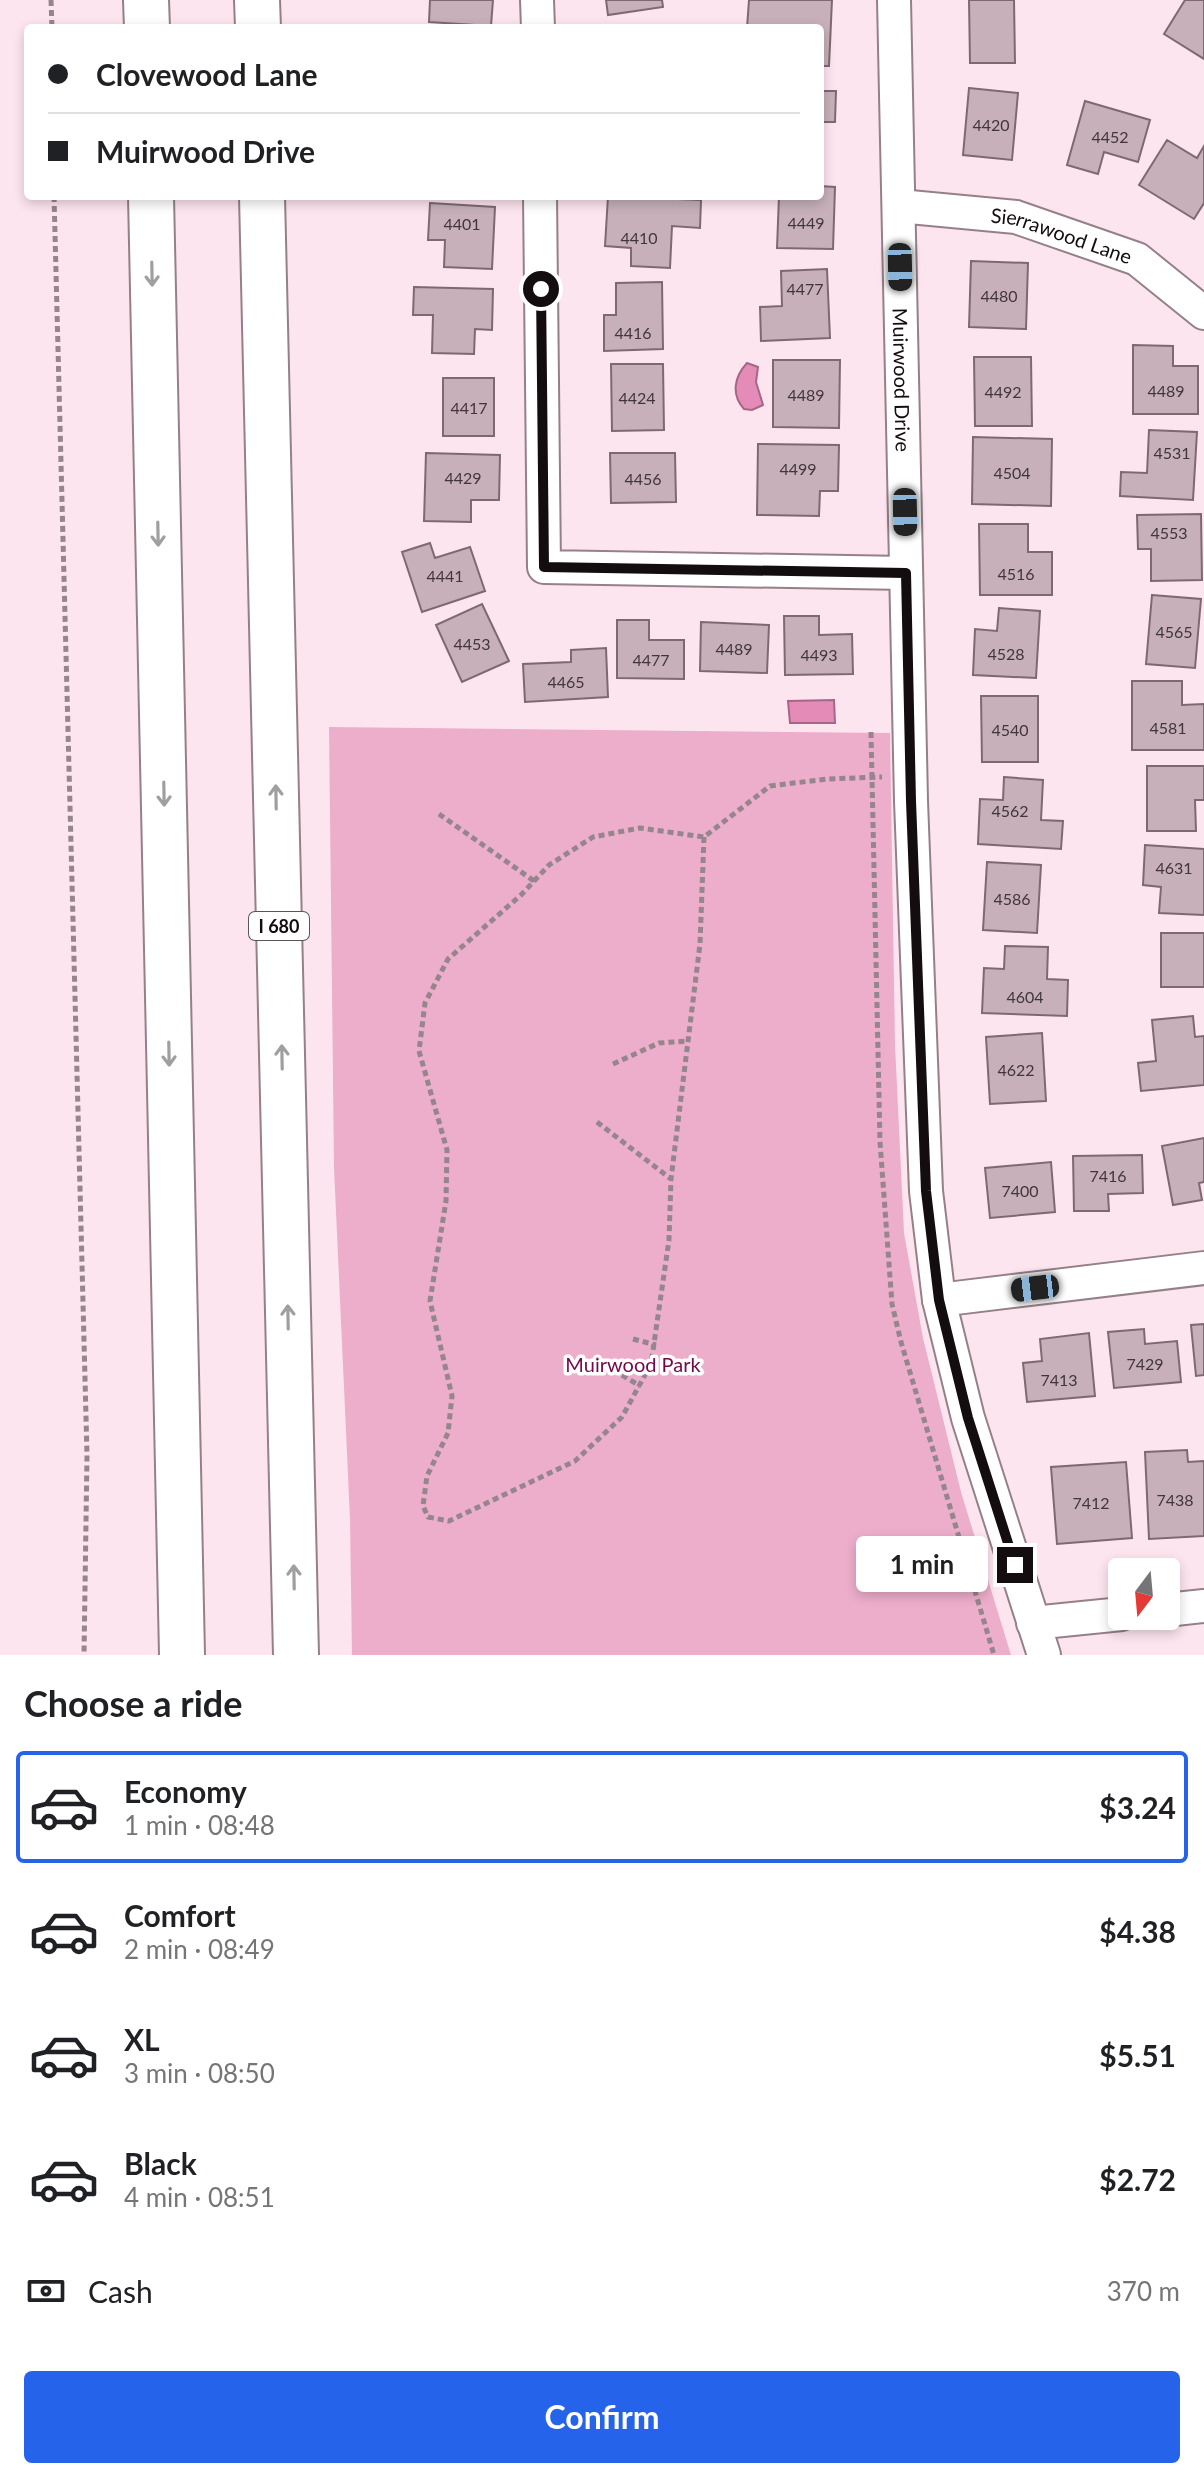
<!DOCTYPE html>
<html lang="en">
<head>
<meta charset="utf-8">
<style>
  :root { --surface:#fff; --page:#f2f2f2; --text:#202124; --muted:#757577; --line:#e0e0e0; --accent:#2563eb }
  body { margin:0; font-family:Lato,sans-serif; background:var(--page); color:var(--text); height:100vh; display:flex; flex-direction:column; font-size:30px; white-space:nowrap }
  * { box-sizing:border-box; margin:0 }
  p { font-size:26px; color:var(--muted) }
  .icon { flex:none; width:44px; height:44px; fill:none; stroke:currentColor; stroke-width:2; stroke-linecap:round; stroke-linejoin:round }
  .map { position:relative; height:1655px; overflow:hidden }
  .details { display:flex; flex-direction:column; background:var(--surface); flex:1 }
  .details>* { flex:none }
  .guide { position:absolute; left:24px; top:24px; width:800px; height:176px; border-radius:8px; box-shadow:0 4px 12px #0003; display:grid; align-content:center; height:176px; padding:0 24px; background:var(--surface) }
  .needle { width:52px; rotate:196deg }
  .fabs { position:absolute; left:1108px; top:1558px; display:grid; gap:16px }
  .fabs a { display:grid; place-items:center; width:72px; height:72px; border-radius:8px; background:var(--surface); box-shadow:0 4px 12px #0003; font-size:40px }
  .end { position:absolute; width:36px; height:36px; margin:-18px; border:10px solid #140d10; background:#fff; box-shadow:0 0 0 4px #fff }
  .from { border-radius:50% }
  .bubble { position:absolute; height:56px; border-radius:8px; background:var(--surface); box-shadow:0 4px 12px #0003; font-size:26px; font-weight:700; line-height:56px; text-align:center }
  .car { position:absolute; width:24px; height:48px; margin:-24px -12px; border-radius:10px; box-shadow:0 0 6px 2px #0007; background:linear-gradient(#222 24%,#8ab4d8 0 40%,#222 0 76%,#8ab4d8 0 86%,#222 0) }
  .guide b { display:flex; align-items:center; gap:28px; height:76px; font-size:30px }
  .guide b+b { border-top:2px solid var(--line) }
  .guide i { width:20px; height:20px; background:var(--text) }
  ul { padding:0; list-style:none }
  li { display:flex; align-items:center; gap:24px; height:112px; margin:0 16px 12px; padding:0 8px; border:4px solid transparent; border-radius:8px }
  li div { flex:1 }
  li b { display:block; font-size:30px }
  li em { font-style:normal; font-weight:700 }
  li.on { border-color:var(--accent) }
  li>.icon { width:72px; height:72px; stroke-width:1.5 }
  h2 { padding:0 24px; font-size:36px; line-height:96px }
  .pay { display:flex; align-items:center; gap:20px; height:88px; padding:0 24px; font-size:30px }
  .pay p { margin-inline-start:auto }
  .cta { display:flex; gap:16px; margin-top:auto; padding:16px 24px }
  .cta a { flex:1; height:92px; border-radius:8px; background:var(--accent); color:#fff; font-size:32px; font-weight:700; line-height:92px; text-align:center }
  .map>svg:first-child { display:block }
</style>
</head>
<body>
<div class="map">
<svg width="1204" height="1655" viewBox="0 0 1204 1655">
  <rect width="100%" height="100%" fill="#fde5f0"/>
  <path fill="#edaecb" d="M329 727 890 733 895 1045 904 1233 923 1338 961 1492 1011 1655H352L350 1519 334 1168Z"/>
  <path fill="#e48cb7" stroke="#a66685" stroke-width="2" d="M747 363 758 367 756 382 763 405 752 410 744 409C731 395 734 377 747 363Z
    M834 700 835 723H790L788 701Z"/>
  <path fill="#c7b0ba" stroke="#7e6972" stroke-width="2" d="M430 0H493L491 26 429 22Z
    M606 0H662L663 7 608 15Z
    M749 0H832L829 66H820V28H747Z
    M969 0H1014L1015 63H970Z
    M1185 0H1204V59L1164 34Z
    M969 88 1018 93 1012 160 963 155Z
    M820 91H836L835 122H820Z
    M1085 101 1150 120 1138 162 1104 152 1098 174 1067 165Z
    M1167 140 1197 158 1204 146V203L1194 219 1139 185Z
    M820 186 835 187 833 249 777 248 779 196H820Z
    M608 196 701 200 700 228 672 226 670 268 631 266V248L605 246Z
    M430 203 495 207 492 269 444 267 445 240H428Z
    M971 261 1028 263 1026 329 969 327Z
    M827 269 830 338 761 341 760 307 782 306 781 271Z
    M662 282 663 349 604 351V315H616V283Z
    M414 287 493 289 492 330 475 329 474 354 432 353 433 315H413Z
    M1133 345 1173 346V366H1198V414H1133Z
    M974 357H1031L1032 426H975Z
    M773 360H840L839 428 773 427Z
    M611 364H663L664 430 612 431Z
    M443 378H494V436H443Z
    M1149 430 1197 432 1193 500 1120 496 1121 472 1147 473Z
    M973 437 1052 439 1051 506 972 504Z
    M758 444 839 445 838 491H820L819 516 757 515Z
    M426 453 500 455 499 500H471V522L424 521Z
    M610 453H675L676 502 611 503Z
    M1201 514 1202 580 1151 581V549H1138L1137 515Z
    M979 524H1028V552H1052V595H980Z
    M430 543 435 558 470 547 485 591 422 612 402 552Z
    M1152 595 1201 599 1195 668 1146 664Z
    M482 604 509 661 462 682 436 625Z
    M999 608 1040 611 1036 678 973 675 975 629 997 631Z
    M784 616H819V635L852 634 853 674 785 675Z
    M617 620H649V640H684V679L617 678Z
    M701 622 769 625 767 673 700 671Z
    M606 648 608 697 525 702 523 664 571 662V650Z
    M1132 681H1182V705L1204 704V750H1132Z
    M981 696H1038V762H982Z
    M1147 766H1204V800H1195L1196 831H1147Z
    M1004 777 1043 780 1041 820 1063 821 1061 849 978 844 980 799 1003 800Z
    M1145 845 1204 849V915L1159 913 1161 887 1143 885Z
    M987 862 1041 865 1037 933 983 930Z
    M1161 933H1204V987H1161Z
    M1005 946 1048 947 1047 979 1068 980 1067 1016 982 1013 984 968 1004 969Z
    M1193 1016 1195 1037 1204 1036V1085L1141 1091 1138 1063 1156 1061 1152 1020Z
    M1042 1033 1046 1101 990 1104 986 1037Z
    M1204 1138V1182L1199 1183 1202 1200 1173 1205 1162 1146Z
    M1142 1155 1143 1193 1108 1194 1109 1211H1074L1073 1156Z
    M1051 1162 1055 1212 990 1218 985 1168Z
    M1204 1324V1375L1196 1376 1191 1325Z
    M1144 1329 1145 1344 1177 1341 1181 1382 1114 1388 1108 1332Z
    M1089 1333 1095 1396 1027 1402 1023 1363 1042 1361 1040 1339Z
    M1187 1450 1188 1462 1204 1461V1536L1149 1539 1145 1452Z
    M1126 1462 1132 1538 1057 1544 1051 1467Z"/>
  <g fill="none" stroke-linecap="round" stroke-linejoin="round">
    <defs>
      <g id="street">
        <path d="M537 0 538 28"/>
        <path id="s1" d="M894 0 911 801 926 1191 939 1300 968 1418 1044 1655"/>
        <path d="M540 196 544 567 906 573"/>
        <path id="s2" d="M899 206 1016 217 1137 259 1204 313"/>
        <path d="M939 1300 1204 1268"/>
        <path d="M1166 1610 1204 1606"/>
        <path d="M1033 1623 1122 1614"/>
      </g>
      <path id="highway" d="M146 0 147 28
        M257 0 258 28
        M151 196 182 1655
        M262 196 296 1655"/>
    </defs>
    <use href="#street" stroke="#958089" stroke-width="36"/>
    <use href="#highway" stroke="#958089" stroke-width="48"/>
    <path stroke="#95858c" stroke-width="5" stroke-dasharray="6 4" stroke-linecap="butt" d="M51 0 52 28
      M54 196 87 1455 84 1655
      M871 732 880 1142 892 1304 901 1342 994 1655
      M439 814 534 881
      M704 837 700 944 671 1179 669 1240 651 1364 622 1417 575 1461 449 1521 428 1517 423 1506 427 1476 448 1433 452 1396 430 1301 446 1201 447 1150 419 1051 425 1003 448 959 521 895 549 865 593 837 640 828 704 837 770 786 827 779 882 777
      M613 1064 659 1043 688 1041
      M597 1122 671 1179
      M633 1339 656 1345
      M622 1375 640 1386"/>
    <use href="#street" stroke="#fff" stroke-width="32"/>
    <use href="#highway" stroke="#fff" stroke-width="44"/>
  </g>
  <defs><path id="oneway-shaft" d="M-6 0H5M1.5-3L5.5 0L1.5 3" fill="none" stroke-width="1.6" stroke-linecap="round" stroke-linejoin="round" transform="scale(2)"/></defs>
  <g stroke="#a19e9f">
    <use href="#oneway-shaft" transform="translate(152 274) rotate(89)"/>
    <use href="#oneway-shaft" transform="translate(158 534) rotate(89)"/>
    <use href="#oneway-shaft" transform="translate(164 794) rotate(89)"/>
    <use href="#oneway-shaft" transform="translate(276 797) rotate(-91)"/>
    <use href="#oneway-shaft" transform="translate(169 1054) rotate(89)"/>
    <use href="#oneway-shaft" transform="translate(282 1057) rotate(-91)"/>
    <use href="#oneway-shaft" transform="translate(288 1317) rotate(-91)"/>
    <use href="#oneway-shaft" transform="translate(294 1577) rotate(-91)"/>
  </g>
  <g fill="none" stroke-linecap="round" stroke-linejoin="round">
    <path stroke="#140d10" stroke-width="10" d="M541 289 544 567 906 573 911 801 926 1191 939 1300 968 1418 1015 1565"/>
  </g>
  <g text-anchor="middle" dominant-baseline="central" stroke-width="7" stroke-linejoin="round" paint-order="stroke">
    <g font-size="16" fill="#41363a">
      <text x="991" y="124">4420</text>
      <text x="1110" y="136">4452</text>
      <text x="806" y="222">4449</text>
      <text x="462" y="223">4401</text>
      <text x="639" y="237">4410</text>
      <text x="805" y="288">4477</text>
      <text x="999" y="295">4480</text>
      <text x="633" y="332">4416</text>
      <text x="1166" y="390">4489</text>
      <text x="1003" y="391">4492</text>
      <text x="806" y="394">4489</text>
      <text x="637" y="397">4424</text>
      <text x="469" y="407">4417</text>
      <text x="1172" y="452">4531</text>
      <text x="798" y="468">4499</text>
      <text x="1012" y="472">4504</text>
      <text x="463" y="477">4429</text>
      <text x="643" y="478">4456</text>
      <text x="1169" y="532">4553</text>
      <text x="1016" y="573">4516</text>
      <text x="445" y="575">4441</text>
      <text x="1174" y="631">4565</text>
      <text x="472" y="643">4453</text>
      <text x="734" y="648">4489</text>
      <text x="1006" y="653">4528</text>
      <text x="819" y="654">4493</text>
      <text x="651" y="659">4477</text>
      <text x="566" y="681">4465</text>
      <text x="1168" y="727">4581</text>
      <text x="1010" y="729">4540</text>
      <text x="1010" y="810">4562</text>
      <text x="1174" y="867">4631</text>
      <text x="1012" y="898">4586</text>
      <text x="1025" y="996">4604</text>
      <text x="1016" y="1069">4622</text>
      <text x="1108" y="1175">7416</text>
      <text x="1020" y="1190">7400</text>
      <text x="1145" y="1363">7429</text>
      <text x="1059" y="1379">7413</text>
      <text x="1175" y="1499">7438</text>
      <text x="1091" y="1502">7412</text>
    </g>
    <rect fill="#fff" stroke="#5a5658" stroke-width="2" x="249" y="912" width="60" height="28" rx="6"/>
    <g font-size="18" font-weight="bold" fill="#140d10">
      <text x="279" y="926">I 680</text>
    </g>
    <g font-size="20" fill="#140d10" stroke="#fff">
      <text stroke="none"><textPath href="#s2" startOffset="166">Sierrawood Lane</textPath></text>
      <text stroke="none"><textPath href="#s1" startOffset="380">Muirwood Drive</textPath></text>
    </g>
    <g font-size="20" fill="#74084c" stroke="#fff">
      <text x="633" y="1364">Muirwood Park</text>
    </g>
  </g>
</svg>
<div class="fabs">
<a><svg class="needle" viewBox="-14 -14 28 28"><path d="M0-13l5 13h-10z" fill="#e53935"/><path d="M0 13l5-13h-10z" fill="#757577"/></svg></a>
</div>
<i class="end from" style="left:541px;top:289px"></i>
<i class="end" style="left:1015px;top:1565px"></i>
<div class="bubble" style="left:856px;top:1536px;width:132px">1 min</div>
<i class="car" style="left:900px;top:267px;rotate:179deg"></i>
<i class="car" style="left:905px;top:512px;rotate:179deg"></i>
<i class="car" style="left:1035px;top:1288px;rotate:263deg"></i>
<div class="guide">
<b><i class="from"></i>Clovewood Lane</b>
<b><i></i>Muirwood Drive</b>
</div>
</div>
<section class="details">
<h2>Choose a ride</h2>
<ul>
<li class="on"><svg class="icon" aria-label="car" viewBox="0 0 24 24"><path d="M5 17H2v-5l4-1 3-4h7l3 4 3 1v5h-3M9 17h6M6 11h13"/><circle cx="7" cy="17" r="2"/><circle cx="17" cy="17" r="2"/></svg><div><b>Economy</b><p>1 min · 08:48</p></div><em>$3.24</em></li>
<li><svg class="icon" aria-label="car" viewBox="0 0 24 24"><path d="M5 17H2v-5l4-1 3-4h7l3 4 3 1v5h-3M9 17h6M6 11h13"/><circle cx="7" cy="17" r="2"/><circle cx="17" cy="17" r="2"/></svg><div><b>Comfort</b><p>2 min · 08:49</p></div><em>$4.38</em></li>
<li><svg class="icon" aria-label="car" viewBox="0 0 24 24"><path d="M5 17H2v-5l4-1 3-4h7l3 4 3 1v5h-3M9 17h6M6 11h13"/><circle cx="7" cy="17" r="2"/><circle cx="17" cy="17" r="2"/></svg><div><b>XL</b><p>3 min · 08:50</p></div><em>$5.51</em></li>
<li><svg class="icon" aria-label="car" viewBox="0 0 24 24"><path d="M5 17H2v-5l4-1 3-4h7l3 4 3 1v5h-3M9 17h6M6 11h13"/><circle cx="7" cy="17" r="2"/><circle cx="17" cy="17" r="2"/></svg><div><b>Black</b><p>4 min · 08:51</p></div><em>$2.72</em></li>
</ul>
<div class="pay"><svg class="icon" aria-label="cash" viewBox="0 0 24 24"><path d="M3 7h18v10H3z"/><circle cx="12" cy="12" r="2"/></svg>Cash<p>370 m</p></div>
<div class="cta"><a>Confirm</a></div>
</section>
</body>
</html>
